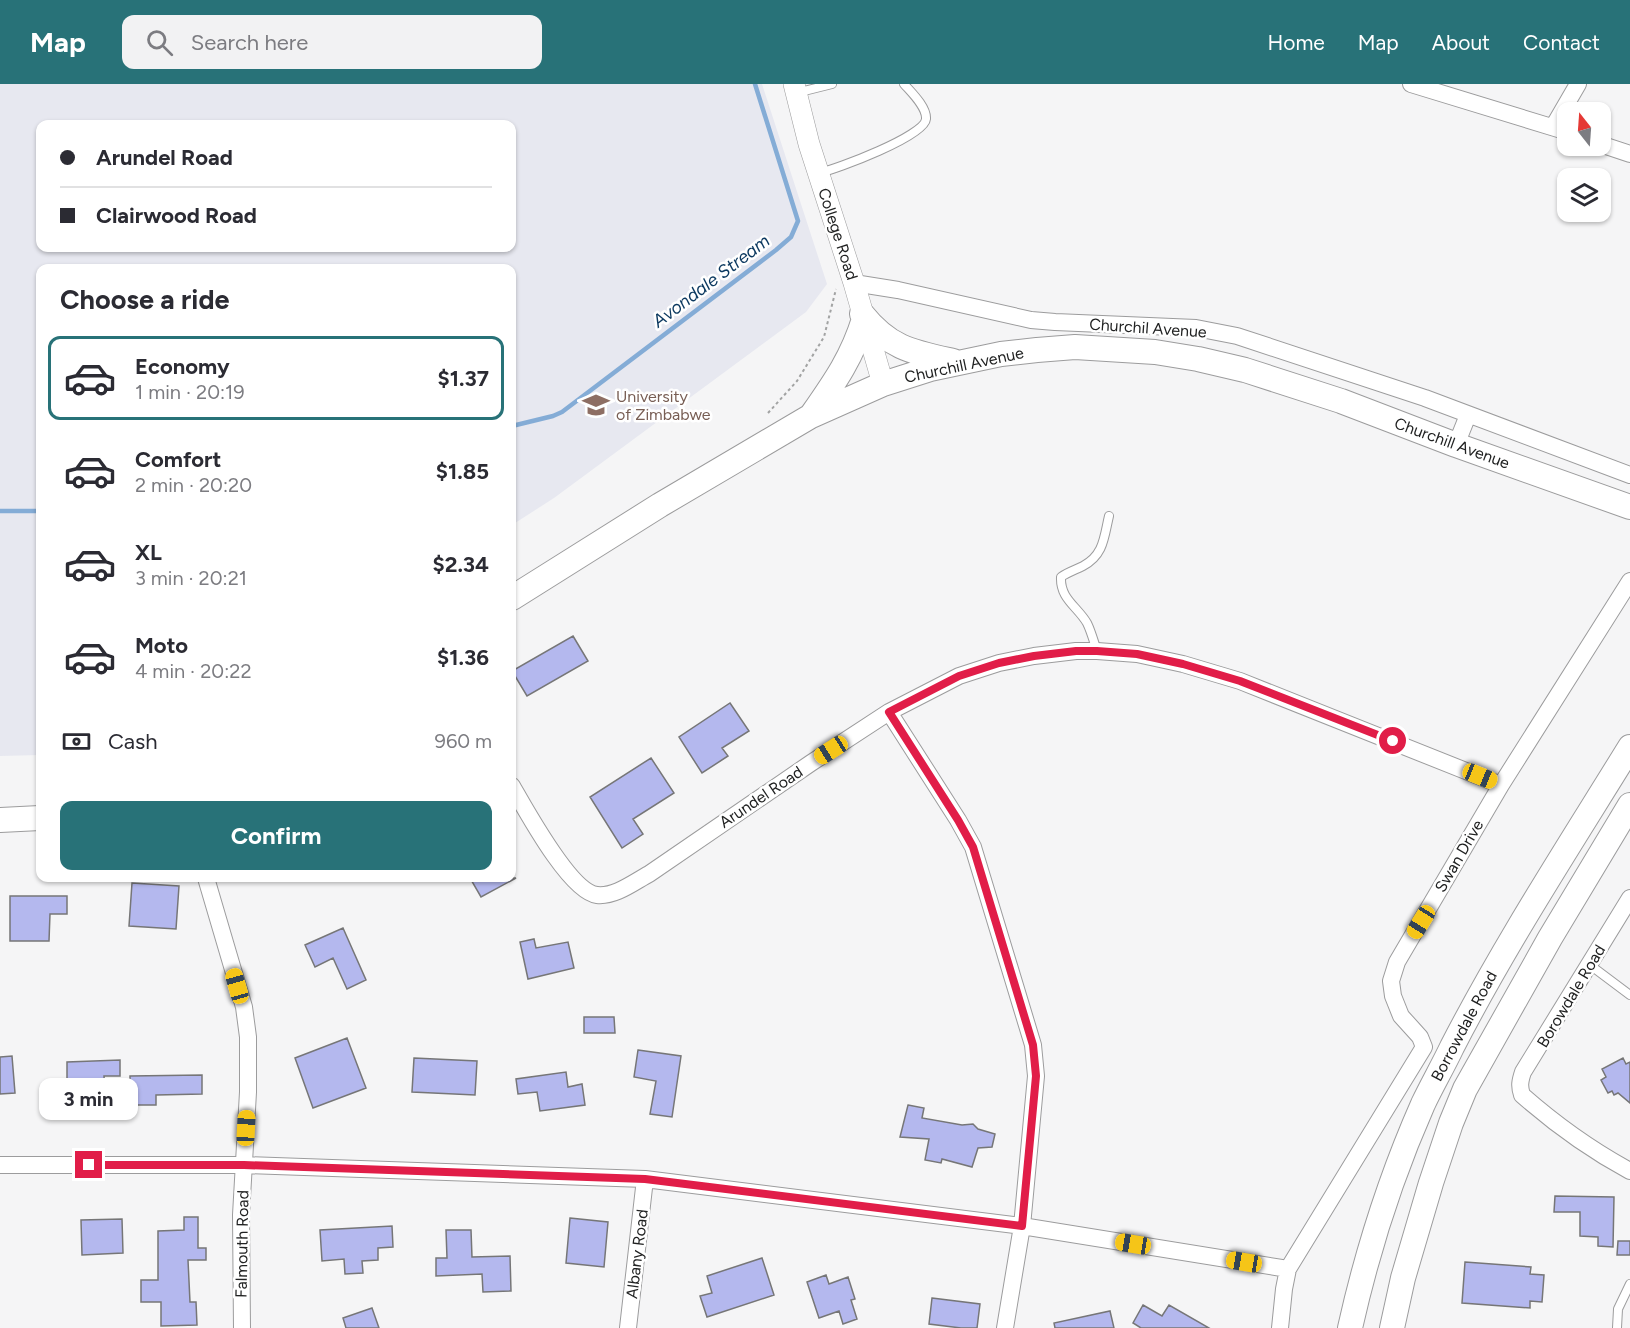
<!DOCTYPE html>
<html lang="en">
<head>
<meta charset="utf-8">
<style>
  :root { --surface:#fff; --page:#f2f2f3; --text:#2b2b33; --muted:#7c7c81; --line:#e1e1e2; --accent:#287278 }
  body { margin:0; font-family:Figtree,sans-serif; background:var(--page); color:var(--text); height:100vh; display:flex; flex-direction:column; font-size:22px; white-space:nowrap }
  * { box-sizing:border-box; margin:0 }
  p { font-size:20px; color:var(--muted) }
  .icon { flex:none; width:33px; height:33px; fill:none; stroke:currentColor; stroke-width:2; stroke-linecap:round; stroke-linejoin:round }
  .map { position:relative; flex:1; overflow:hidden }
  .panel { position:absolute; left:36px; top:180px; width:480px; height:618px; display:flex; flex-direction:column; background:var(--surface); border-radius:12px; box-shadow:0 2px 4px #0004 }
  .panel>* { flex:none }
  .guide { position:absolute; left:36px; top:36px; width:480px; height:132px; border-radius:12px; box-shadow:0 2px 4px #0004; display:grid; align-content:center; height:132px; padding:0 24px; background:var(--surface) }
  .needle { width:39px; rotate:343deg }
  .tools { position:absolute; left:1557px; top:18px; display:grid; gap:12px }
  .tools a { display:grid; place-items:center; width:54px; height:54px; border-radius:12px; background:var(--surface); box-shadow:0 2px 4px #0004; font-size:30px }
  .end { position:absolute; width:27px; height:27px; margin:-14px; border:8px solid #e11d48; background:#fff; box-shadow:0 0 0 3px #fff }
  .from { border-radius:50% }
  .bubble { position:absolute; height:42px; border-radius:12px; background:var(--surface); box-shadow:0 2px 4px #0004; font-size:20px; font-weight:700; line-height:42px; text-align:center }
  .car { position:absolute; width:18px; height:36px; margin:-18px -9px; border-radius:8px; box-shadow:0 0 4px 2px #0007; background:linear-gradient(#f5c518 24%,#345 0 40%,#f5c518 0 76%,#345 0 86%,#f5c518 0) }
  .guide b { display:flex; align-items:center; gap:21px; height:57px; font-size:22px }
  .guide b+b { border-top:2px solid var(--line) }
  .guide i { width:15px; height:15px; background:var(--text) }
  ul { padding:0; list-style:none }
  li { display:flex; align-items:center; gap:18px; height:84px; margin:0 12px 9px; padding:0 12px; border:3px solid transparent; border-radius:12px }
  li div { flex:1 }
  li b { display:block; font-size:22px }
  li em { font-style:normal; font-weight:700 }
  li.active { border-color:var(--accent) }
  li>.icon { width:54px; height:54px; stroke-width:1.5 }
  h2 { padding:0 24px; font-size:27px; line-height:72px }
  .pay { display:flex; align-items:center; gap:15px; height:66px; padding:0 24px; font-size:22px }
  .pay p { margin-inline-start:auto }
  .button { display:flex; gap:12px; margin-top:auto; padding:12px 24px }
  .button a { flex:1; height:69px; border-radius:12px; background:var(--accent); color:#fff; font-size:24px; font-weight:700; line-height:69px; text-align:center }
  header { display:flex; align-items:center; gap:36px; box-sizing:border-box; height:84px; padding:0 30px; background:var(--accent); color:#fff }
  header strong { font-size:28px }
  nav { display:flex; gap:33px; margin-inline-start:auto; font-size:21px }
  .search { width:420px; height:54px; background:var(--page); display:flex; align-items:center; gap:15px; box-sizing:border-box; padding:0 21px; border-radius:12px; color:var(--muted); font-size:22px }
  .map>svg:first-child { display:block }
</style>
</head>
<body>
<header>
<strong>Map</strong>
<div class="search"><svg class="icon" aria-label="search" viewBox="0 0 24 24"><circle cx="10" cy="10" r="6"/><path d="M15 15l6 6"/></svg>Search here</div>
<nav><a>Home</a><a>Map</a><a>About</a><a>Contact</a></nav>
</header>
<div class="map">
<svg width="1630" height="1244" viewBox="0 0 1630 1244">
  <rect width="100%" height="100%" fill="#f5f5f6"/>
  <path fill="#e7e8f0" fill-rule="evenodd" d="M0 0H762L827 200 806 228 554 414 512 441V184H40V671L0 672ZM40 40H512V164H40Z"/>
  <g fill="none" stroke-linecap="round" stroke-linejoin="round">
    <path stroke="#84acd6" stroke-width="4.5" d="M512 342 553 332 562 328 776 166 791 153 798 137 755 0
      M0 427H40"/>
  </g>
  <path fill="#b4b8ee" stroke="#767677" stroke-width="1.5" d="M573 552 588 577 527 612 512 587Z
    M730 619 749 647 722 664 728 672 702 689 679 653Z
    M651 674 674 709 633 735 643 750 622 764 590 713Z
    M470 794H516L481 813Z
    M132 799 179 802 176 845 129 842Z
    M10 812H67V830H50L49 857H10Z
    M343 844 366 896 347 905 333 874 315 883 305 861Z
    M534 855 536 864 568 858 574 884 528 895 520 858Z
    M584 933H614L615 949H584Z
    M347 954 366 1004 313 1024 295 974Z
    M638 966 681 972 672 1033 650 1030 656 997 634 993Z
    M12 972 15 1009 0 1010V973Z
    M414 974 477 977 475 1011 412 1008Z
    M1623 974 1626 980 1630 978V1019L1618 1009 1614 1011 1612 1007 1608 1009 1601 996 1606 993 1602 985Z
    M120 976V992H104L105 1011 82 1012V998L67 999V978Z
    M566 988 568 1003 582 1000 585 1021 540 1027 537 1008 518 1010 516 995Z
    M202 991V1010L156 1011V1021H130V992Z
    M908 1021 924 1024 922 1034 962 1041 973 1040 978 1045 995 1050 992 1063 978 1064 972 1083 942 1075 941 1079 925 1076 929 1055 900 1053Z
    M1555 1112 1614 1113 1613 1163 1598 1162V1153L1580 1152V1128H1554Z
    M184 1133H198V1164H206V1176H188L190 1218H196L197 1241 161 1242V1218H141V1196H158V1147L184 1146Z
    M570 1134 608 1138 604 1183 566 1179Z
    M122 1135 123 1169 82 1171 81 1136Z
    M392 1142 393 1163 378 1164V1176L362 1177 363 1189 345 1190 344 1175 322 1177 320 1146Z
    M446 1146H471L472 1173 510 1172 511 1207 483 1208 482 1190 436 1192V1174H447Z
    M1618 1157H1630V1171H1617Z
    M762 1174 774 1211 707 1233 700 1212 712 1209 707 1192Z
    M1465 1178 1531 1183 1530 1190 1544 1191 1542 1218 1530 1217V1224L1462 1219Z
    M826 1191 829 1200 848 1193 855 1215 851 1216 857 1235 843 1240 839 1227 819 1234 807 1198Z
    M932 1214 980 1220 977 1244H961L929 1240Z
    M1143 1221 1162 1232 1169 1221 1209 1244H1141L1133 1239Z
    M372 1224 379 1244H346L343 1234Z
    M1110 1227 1114 1244H1055L1054 1239Z"/>
  <g fill="none" stroke-linecap="round" stroke-linejoin="round">
    <defs>
      <path id="service" d="M796 9 832 0
        M819 89C837 85 925 52 926 35 927 23 911 8 904 0
        M1097 567C1094 558 1091 547 1087 539 1077 522 1060 515 1061 493 1068 488 1075 486 1083 482 1104 471 1104 453 1109 432
        M1590 881 1630 911
        M1617 1244 1618 1225 1630 1200"/>
      <path id="minor" d="M1411 0 1568 48
        M1553 43 1578 0
        M1600 60 1630 70
        M854 199 898 206 1031 236 1055 238 1196 244 1237 252 1425 314 1630 391
        M1456 361 1468 331
        M889 628 958 736 973 763 1033 961 1036 992 1022 1142 1005 1244
        M512 702C526 726 570 808 597 811 615 813 634 798 649 790L811 679 889 628 959 592 999 579 1034 572 1076 567H1097L1137 570 1183 580 1240 597 1501 701
        M206 794 244 923 248 953V1008L241 1131 242 1244
        M1630 814 1523 988C1520 997 1519 1002 1522 1011 1555 1040 1591 1066 1630 1087
        M0 1081H245L645 1095 1022 1142 1288 1185
        M628 1244 645 1095
        M1280 1244 1284 1205 1288 1185 1424 963 1420 953 1401 932 1393 912 1391 897 1397 878 1501 701 1630 497"/>
      <path id="tertiary" d="M794 0 809 60 854 199 883 300"/>
      <path id="secondary" d="M862 230C889 264 912 268 953 277
        M811 332C834 299 852 274 864 235
        M512 514 660 421 811 332 883 300 930 285 1001 270 1037 266 1075 263 1155 268 1198 275 1245 286 1341 317 1456 361 1630 423
        M0 736 40 734
        M1350 1244C1367 1168 1392 1090 1423 1020 1432 1001 1443 982 1452 963 1505 860 1569 762 1630 663
        M1392 1244 1403 1194 1431 1099 1451 1039 1465 1005 1550 854 1630 721"/>
    </defs>
    <use href="#service" stroke="#9c9c9d" stroke-width="10"/>
    <use href="#minor" stroke="#9c9c9d" stroke-width="18"/>
    <use href="#tertiary" stroke="#9c9c9d" stroke-width="22"/>
    <use href="#secondary" stroke="#9c9c9d" stroke-width="26"/>
    <path stroke="#a2a3a3" stroke-width="2" stroke-dasharray="3 3" stroke-linecap="butt" d="M768 329 797 297 824 253 836 205"/>
    <use href="#service" stroke="#fff" stroke-width="8"/>
    <use href="#minor" stroke="#fff" stroke-width="16"/>
    <use href="#tertiary" stroke="#fff" stroke-width="21"/>
    <use href="#secondary" stroke="#fff" stroke-width="24"/>
  </g>
  <g fill="none" stroke-linecap="round" stroke-linejoin="round">
    <path stroke="#e11d48" stroke-width="8" d="M89 1081H244L645 1095 1022 1142 1036 992 1033 961 973 763 958 736 889 628 959 592 999 579 1034 572 1076 567H1097L1137 570 1183 580 1240 597 1393 657"/>
  </g>
  <defs>
    <symbol id="university-bare" viewBox="-9 -9 18 18"><path d="M0-5L7-2L0 1L-7-2ZM-4 1L0 2.5L4 1V4Q0 6-4 4Z" fill="#8d6e63" stroke="#fff" stroke-width="2.5" paint-order="stroke"/></symbol>
  </defs>
  <g fill-rule="evenodd">
    <use href="#university-bare" x="577" y="302" width="38" height="38"/>
  </g>
  <g text-anchor="middle" dominant-baseline="central" stroke-width="5" stroke-linejoin="round" paint-order="stroke">
    <g font-size="16" fill="#212222" stroke="#fff">
      <text transform="translate(838 150) rotate(72)">College Road</text>
      <text transform="translate(1148 244) rotate(4)">Churchil Avenue</text>
      <text transform="translate(964 281) rotate(-12)">Churchill Avenue</text>
      <text transform="translate(1452 359) rotate(20)">Churchill Avenue</text>
      <text transform="translate(761 713) rotate(-34)">Arundel Road</text>
      <text transform="translate(1459 772) rotate(-60)">Swan Drive</text>
      <text transform="translate(1571 912) rotate(-59)">Borowdale Road</text>
      <text transform="translate(1464 942) rotate(-62)">Borrowdale Road</text>
      <text transform="translate(242 1160) rotate(-89)">Falmouth Road</text>
      <text transform="translate(637 1170) rotate(-83)">Albany Road</text>
    </g>
    <g font-size="16" fill="#785e54" stroke="#fff" text-anchor="start">
      <text x="616" y="312">University<tspan x="616" dy="18">of Zimbabwe</tspan></text>
    </g>
    <g font-size="18" font-style="italic" fill="#0b385f" stroke="#fff">
      <text transform="translate(711 197) rotate(-37)">Avondale Stream</text>
    </g>
  </g>
</svg>
<div class="tools">
<a><svg class="needle" viewBox="-14 -14 28 28"><path d="M0-13l5 13h-10z" fill="#e53935"/><path d="M0 13l5-13h-10z" fill="#7c7c81"/></svg></a>
<a><svg class="icon" aria-label="layers" viewBox="0 0 24 24"><path d="M12 4l9 5-9 5-9-5zM3 14l9 5 9-5"/></svg></a>
</div>
<i class="end from" style="left:1393px;top:657px"></i>
<i class="end" style="left:89px;top:1081px"></i>
<div class="bubble" style="left:39px;top:994px;width:99px">3 min</div>
<i class="car" style="left:831px;top:666px;rotate:238deg"></i>
<i class="car" style="left:1480px;top:692px;rotate:112deg"></i>
<i class="car" style="left:1421px;top:838px;rotate:212deg"></i>
<i class="car" style="left:237px;top:902px;rotate:344deg"></i>
<i class="car" style="left:246px;top:1044px;rotate:3deg"></i>
<i class="car" style="left:1133px;top:1160px;rotate:279deg"></i>
<i class="car" style="left:1244px;top:1178px;rotate:279deg"></i>
<div class="guide">
<b><i class="from"></i>Arundel Road</b>
<b><i></i>Clairwood Road</b>
</div>
<section class="panel">
<h2>Choose a ride</h2>
<ul>
<li class="active"><svg class="icon" aria-label="car" viewBox="0 0 24 24"><path d="M5 17H2v-5l4-1 3-4h7l3 4 3 1v5h-3M9 17h6M6 11h13"/><circle cx="7" cy="17" r="2"/><circle cx="17" cy="17" r="2"/></svg><div><b>Economy</b><p>1 min · 20:19</p></div><em>$1.37</em></li>
<li><svg class="icon" aria-label="car" viewBox="0 0 24 24"><path d="M5 17H2v-5l4-1 3-4h7l3 4 3 1v5h-3M9 17h6M6 11h13"/><circle cx="7" cy="17" r="2"/><circle cx="17" cy="17" r="2"/></svg><div><b>Comfort</b><p>2 min · 20:20</p></div><em>$1.85</em></li>
<li><svg class="icon" aria-label="car" viewBox="0 0 24 24"><path d="M5 17H2v-5l4-1 3-4h7l3 4 3 1v5h-3M9 17h6M6 11h13"/><circle cx="7" cy="17" r="2"/><circle cx="17" cy="17" r="2"/></svg><div><b>XL</b><p>3 min · 20:21</p></div><em>$2.34</em></li>
<li><svg class="icon" aria-label="car" viewBox="0 0 24 24"><path d="M5 17H2v-5l4-1 3-4h7l3 4 3 1v5h-3M9 17h6M6 11h13"/><circle cx="7" cy="17" r="2"/><circle cx="17" cy="17" r="2"/></svg><div><b>Moto</b><p>4 min · 20:22</p></div><em>$1.36</em></li>
</ul>
<div class="pay"><svg class="icon" aria-label="cash" viewBox="0 0 24 24"><path d="M3 7h18v10H3z"/><circle cx="12" cy="12" r="2"/></svg>Cash<p>960 m</p></div>
<div class="button"><a>Confirm</a></div>
</section>
</div>
</body>
</html>
